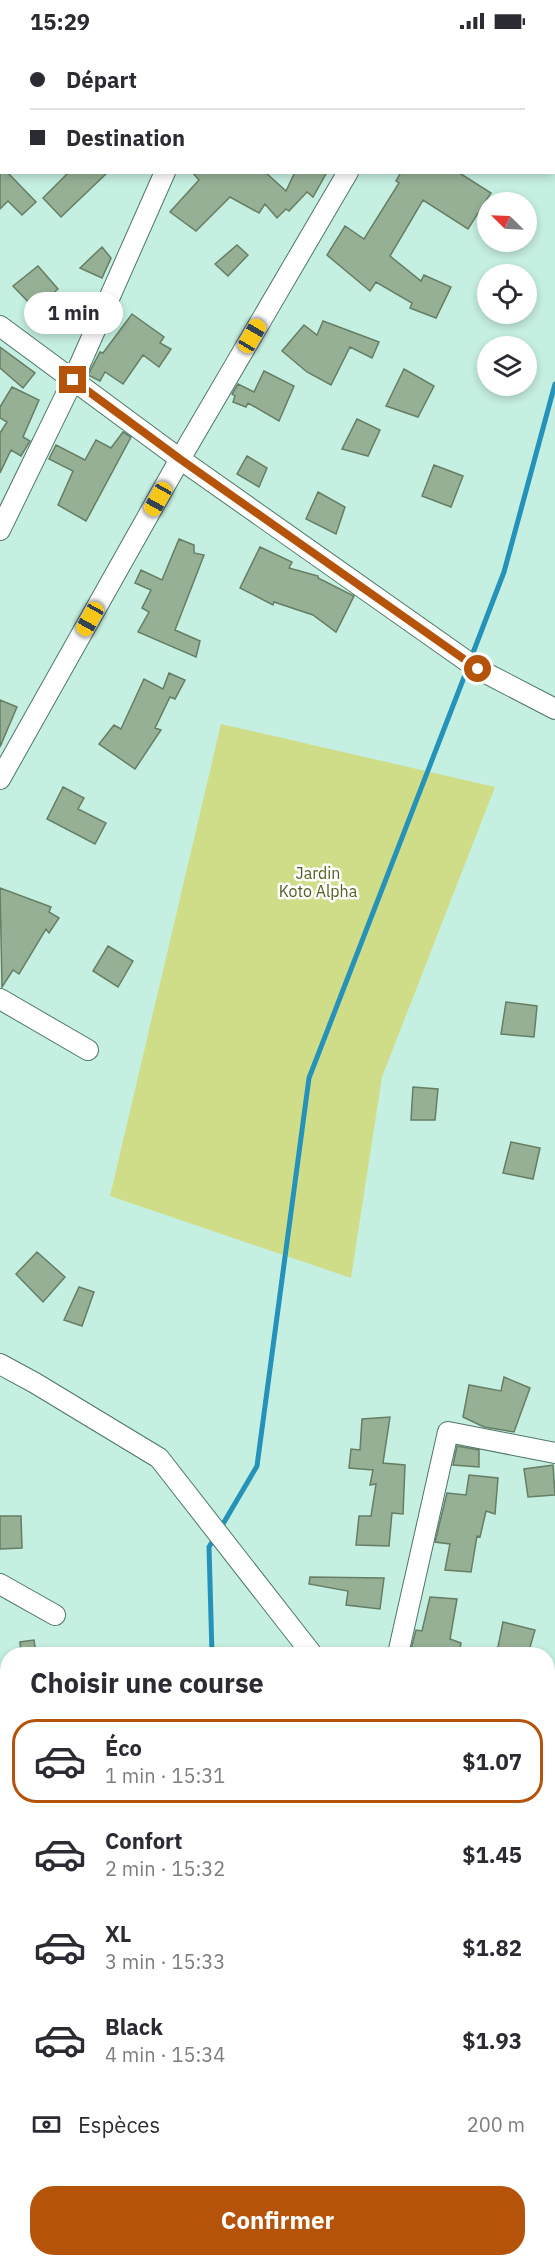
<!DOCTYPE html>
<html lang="fr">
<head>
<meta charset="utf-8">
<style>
  :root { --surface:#fff; --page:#f2f2f3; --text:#2b2b33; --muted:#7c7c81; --line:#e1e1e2; --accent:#b45309 }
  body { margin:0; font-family:"IBM Plex Sans",sans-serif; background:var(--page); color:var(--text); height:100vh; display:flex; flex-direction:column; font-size:22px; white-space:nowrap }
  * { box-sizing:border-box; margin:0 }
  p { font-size:20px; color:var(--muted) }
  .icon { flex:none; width:33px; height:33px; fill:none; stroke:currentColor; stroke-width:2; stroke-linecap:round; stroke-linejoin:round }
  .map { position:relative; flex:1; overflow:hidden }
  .details { position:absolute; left:0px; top:1605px; width:555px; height:620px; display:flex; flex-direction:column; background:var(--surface); border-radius:24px 24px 0 0; box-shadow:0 3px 9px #0003 }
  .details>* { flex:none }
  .banner { position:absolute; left:0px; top:0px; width:555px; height:132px; box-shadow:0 3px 9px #0003; display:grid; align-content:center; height:132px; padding:0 30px; background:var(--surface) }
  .needle { width:39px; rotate:294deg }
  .buttons { position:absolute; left:477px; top:150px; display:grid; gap:12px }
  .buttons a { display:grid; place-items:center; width:60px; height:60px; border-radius:50%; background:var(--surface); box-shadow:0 3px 9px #0003; font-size:30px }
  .end { position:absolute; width:27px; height:27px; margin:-14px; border:8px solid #b45309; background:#fff; box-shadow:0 0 0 3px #fff }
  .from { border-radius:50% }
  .bubble { position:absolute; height:42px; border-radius:21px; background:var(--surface); box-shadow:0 3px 9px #0003; font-size:20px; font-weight:700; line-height:42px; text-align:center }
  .car { position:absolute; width:18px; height:36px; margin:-18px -9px; border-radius:8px; box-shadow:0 0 4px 2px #0007; background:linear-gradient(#f5c518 24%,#345 0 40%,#f5c518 0 76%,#345 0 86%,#f5c518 0) }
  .banner b { display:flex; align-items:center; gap:21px; height:57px; font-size:22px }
  .banner b+b { border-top:2px solid var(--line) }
  .banner i { width:15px; height:15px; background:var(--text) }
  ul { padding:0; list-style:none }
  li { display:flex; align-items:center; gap:18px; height:84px; margin:0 12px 9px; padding:0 18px; border:3px solid transparent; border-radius:24px }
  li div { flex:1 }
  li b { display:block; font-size:22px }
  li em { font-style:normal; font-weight:700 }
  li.selected { border-color:var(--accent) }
  li>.icon { width:54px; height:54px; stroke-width:1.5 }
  h2 { padding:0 30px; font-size:27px; line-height:72px }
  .pay { display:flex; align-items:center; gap:15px; height:66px; padding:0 30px; font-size:22px }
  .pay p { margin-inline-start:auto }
  .cta { display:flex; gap:12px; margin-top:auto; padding:12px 30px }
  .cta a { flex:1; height:69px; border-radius:24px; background:var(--accent); color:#fff; font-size:24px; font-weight:700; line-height:69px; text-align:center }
  .status { display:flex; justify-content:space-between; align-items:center; height:42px; padding:0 30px; background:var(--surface); direction:ltr }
  .status svg { height:16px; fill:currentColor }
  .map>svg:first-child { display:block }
</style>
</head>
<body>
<div class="status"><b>15:29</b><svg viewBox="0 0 49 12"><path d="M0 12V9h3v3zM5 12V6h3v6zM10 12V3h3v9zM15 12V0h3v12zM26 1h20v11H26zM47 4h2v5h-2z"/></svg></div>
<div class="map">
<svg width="555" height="2224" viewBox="0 0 555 2224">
  <rect width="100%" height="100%" fill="#c5efe0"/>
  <path fill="#cfdd89" d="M221 682 495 745 382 1035 351 1236 110 1154Z"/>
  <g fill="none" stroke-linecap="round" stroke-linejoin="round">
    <path stroke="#2592b9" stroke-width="5" d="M471 616 504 530 555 342
      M220 1487 257 1424 309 1036 468 625
      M212 1612 209 1505 215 1495
      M246 2224 247 2217"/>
  </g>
  <path fill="#96b095" stroke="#657e64" stroke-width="1.5" d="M0 123 2 130H7L36 160 22 173 8 159 0 167Z
    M69 130H108L61 175 43 156Z
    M192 130H265L286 149 295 130H327L313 155 307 150 289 169 286 167 277 176 265 162 259 171 230 155 196 189 170 170 199 138Z
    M401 130H458L491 151 468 187 423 158 390 214 421 239 424 233 451 245 436 276 410 266 412 261 376 240 370 249 327 213 345 184 364 197 399 141 396 139Z
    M237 203 248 213 228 234 215 222Z
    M102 205 111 216 102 236 80 226Z
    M38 224 58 247 35 267 13 244Z
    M132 272 164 295 160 301 171 307 159 325 143 313 123 342 105 330 100 339 88 333 100 310 103 311Z
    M323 279 379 300 372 316 350 305 331 343 307 330 282 309 304 283 317 293Z
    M0 305 35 331 23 346 0 326Z
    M404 327 434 344 418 375 386 364Z
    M264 329 294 344 279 379 248 361 246 365 233 360 235 354 232 352 238 342 254 350Z
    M12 345 39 358 23 395 30 399 21 414 11 408 0 431V391L7 380 0 376V365Z
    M357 377 380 388 368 414 342 407Z
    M123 390 131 395 86 479 58 463 73 429 49 417 56 403 85 418 96 398 111 406Z
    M247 414 267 426 259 445 237 432Z
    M434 423 463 434 451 465 422 454Z
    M318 450 345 465 336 492 306 477Z
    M179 497 194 503V511L204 513 175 588 200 599 196 615 138 590 149 570 142 566 151 548 135 541 141 528 162 538Z
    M260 505 292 520 289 526 318 534V536L354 554 336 590 313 573 274 560 273 563 240 546Z
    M169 631 185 638 175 657 170 655 155 686 161 688 135 727 99 702 114 683 121 687 144 637 163 647Z
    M0 658 17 665 0 705Z
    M63 745 84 756 78 767 106 781 95 802 47 777Z
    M0 846 51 865 49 870 59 876 49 891 46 887 19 932 13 928 2 945Z
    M108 904 133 919 118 945 93 929Z
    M506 960 537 964 534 995 501 992Z
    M413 1045 438 1047 435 1078H411Z
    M511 1100 540 1106 533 1137 503 1131Z
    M37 1210 65 1235 43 1260 16 1232Z
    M79 1245 94 1250 82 1284 64 1278Z
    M504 1335 530 1346 514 1390 484 1385 463 1375 469 1343 501 1349Z
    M390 1375 383 1421 405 1423 403 1472 392 1471 389 1504 356 1503 359 1474H371L376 1442 370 1443 373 1428 349 1426 351 1407 360 1408 362 1377Z
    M457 1404 479 1408V1425L453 1423Z
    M553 1423 555 1453 528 1455 524 1427Z
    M469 1433 498 1436 495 1472 486 1469 480 1495 477 1494 471 1530 445 1528 450 1502 435 1500 447 1451 466 1453Z
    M0 1474H21L22 1506 0 1507Z
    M310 1535 384 1536 380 1567 346 1563 348 1549 309 1542Z
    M430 1555 457 1557 450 1597 461 1601 459 1612 410 1611 416 1588 422 1589Z
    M503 1580 535 1588 528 1612 497 1610Z
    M34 1598 36 1612H21L20 1600Z"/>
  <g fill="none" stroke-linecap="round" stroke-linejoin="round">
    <defs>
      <path id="minor" d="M285 0 287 2
        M223 2 224 0
        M423 2 424 0
        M0 284 180 417 478 627 555 667
        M0 488 73 338 165 130
        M0 737 180 417 348 130
        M0 957 88 1008
        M0 1322 35 1341 159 1416 312 1612
        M0 1542 55 1573
        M398 1612 448 1390 555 1411
        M548 1684 555 1686
        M0 1768 8 1772
        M548 1984 555 1996
        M0 2203 3 2224"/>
    </defs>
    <use href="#minor" stroke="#4f7669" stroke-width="22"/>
    <use href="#minor" stroke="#fff" stroke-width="20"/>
  </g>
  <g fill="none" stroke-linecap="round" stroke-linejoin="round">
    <path stroke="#b45309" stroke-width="8" d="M73 338 180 417 478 627"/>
  </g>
  <g text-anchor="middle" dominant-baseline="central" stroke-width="5" stroke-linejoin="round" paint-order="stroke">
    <g font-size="16" fill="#555e21" stroke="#fff">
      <text x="318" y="831">Jardin<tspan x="318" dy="18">Koto Alpha</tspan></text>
    </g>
  </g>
</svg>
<div class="buttons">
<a><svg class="needle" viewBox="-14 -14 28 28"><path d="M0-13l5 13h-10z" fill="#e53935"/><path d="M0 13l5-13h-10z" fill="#7c7c81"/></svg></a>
<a><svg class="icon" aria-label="locate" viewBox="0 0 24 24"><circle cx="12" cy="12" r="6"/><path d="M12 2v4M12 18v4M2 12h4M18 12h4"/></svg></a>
<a><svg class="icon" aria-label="layers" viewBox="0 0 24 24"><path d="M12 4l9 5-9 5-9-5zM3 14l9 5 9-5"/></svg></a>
</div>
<i class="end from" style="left:478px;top:627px"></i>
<i class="end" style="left:73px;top:338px"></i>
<div class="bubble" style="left:24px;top:250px;width:99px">1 min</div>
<i class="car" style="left:252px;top:294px;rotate:30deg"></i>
<i class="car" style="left:158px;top:457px;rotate:209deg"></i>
<i class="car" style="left:90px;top:577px;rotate:209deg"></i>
<div class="banner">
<b><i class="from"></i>Départ</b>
<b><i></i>Destination</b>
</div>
<section class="details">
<h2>Choisir une course</h2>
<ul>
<li class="selected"><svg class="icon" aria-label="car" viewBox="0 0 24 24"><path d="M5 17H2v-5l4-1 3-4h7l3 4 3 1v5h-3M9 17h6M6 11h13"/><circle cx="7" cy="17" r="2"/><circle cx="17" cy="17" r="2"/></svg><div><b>Éco</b><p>1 min · 15:31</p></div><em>$1.07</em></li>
<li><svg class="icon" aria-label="car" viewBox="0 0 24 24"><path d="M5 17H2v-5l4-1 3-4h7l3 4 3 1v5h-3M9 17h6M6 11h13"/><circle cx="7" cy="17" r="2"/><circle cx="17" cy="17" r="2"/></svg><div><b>Confort</b><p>2 min · 15:32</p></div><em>$1.45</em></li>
<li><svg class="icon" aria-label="car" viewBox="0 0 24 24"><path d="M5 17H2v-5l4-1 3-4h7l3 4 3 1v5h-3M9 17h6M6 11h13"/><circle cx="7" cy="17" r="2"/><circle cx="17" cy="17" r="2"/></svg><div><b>XL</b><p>3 min · 15:33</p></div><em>$1.82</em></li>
<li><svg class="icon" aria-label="car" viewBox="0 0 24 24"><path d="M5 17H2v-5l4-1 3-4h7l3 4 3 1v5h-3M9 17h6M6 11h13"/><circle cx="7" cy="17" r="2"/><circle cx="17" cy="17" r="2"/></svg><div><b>Black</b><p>4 min · 15:34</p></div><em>$1.93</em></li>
</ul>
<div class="pay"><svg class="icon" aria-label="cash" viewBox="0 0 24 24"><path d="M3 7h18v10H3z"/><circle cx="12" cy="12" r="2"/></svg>Espèces<p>200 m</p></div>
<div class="cta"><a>Confirmer</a></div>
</section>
</div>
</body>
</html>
